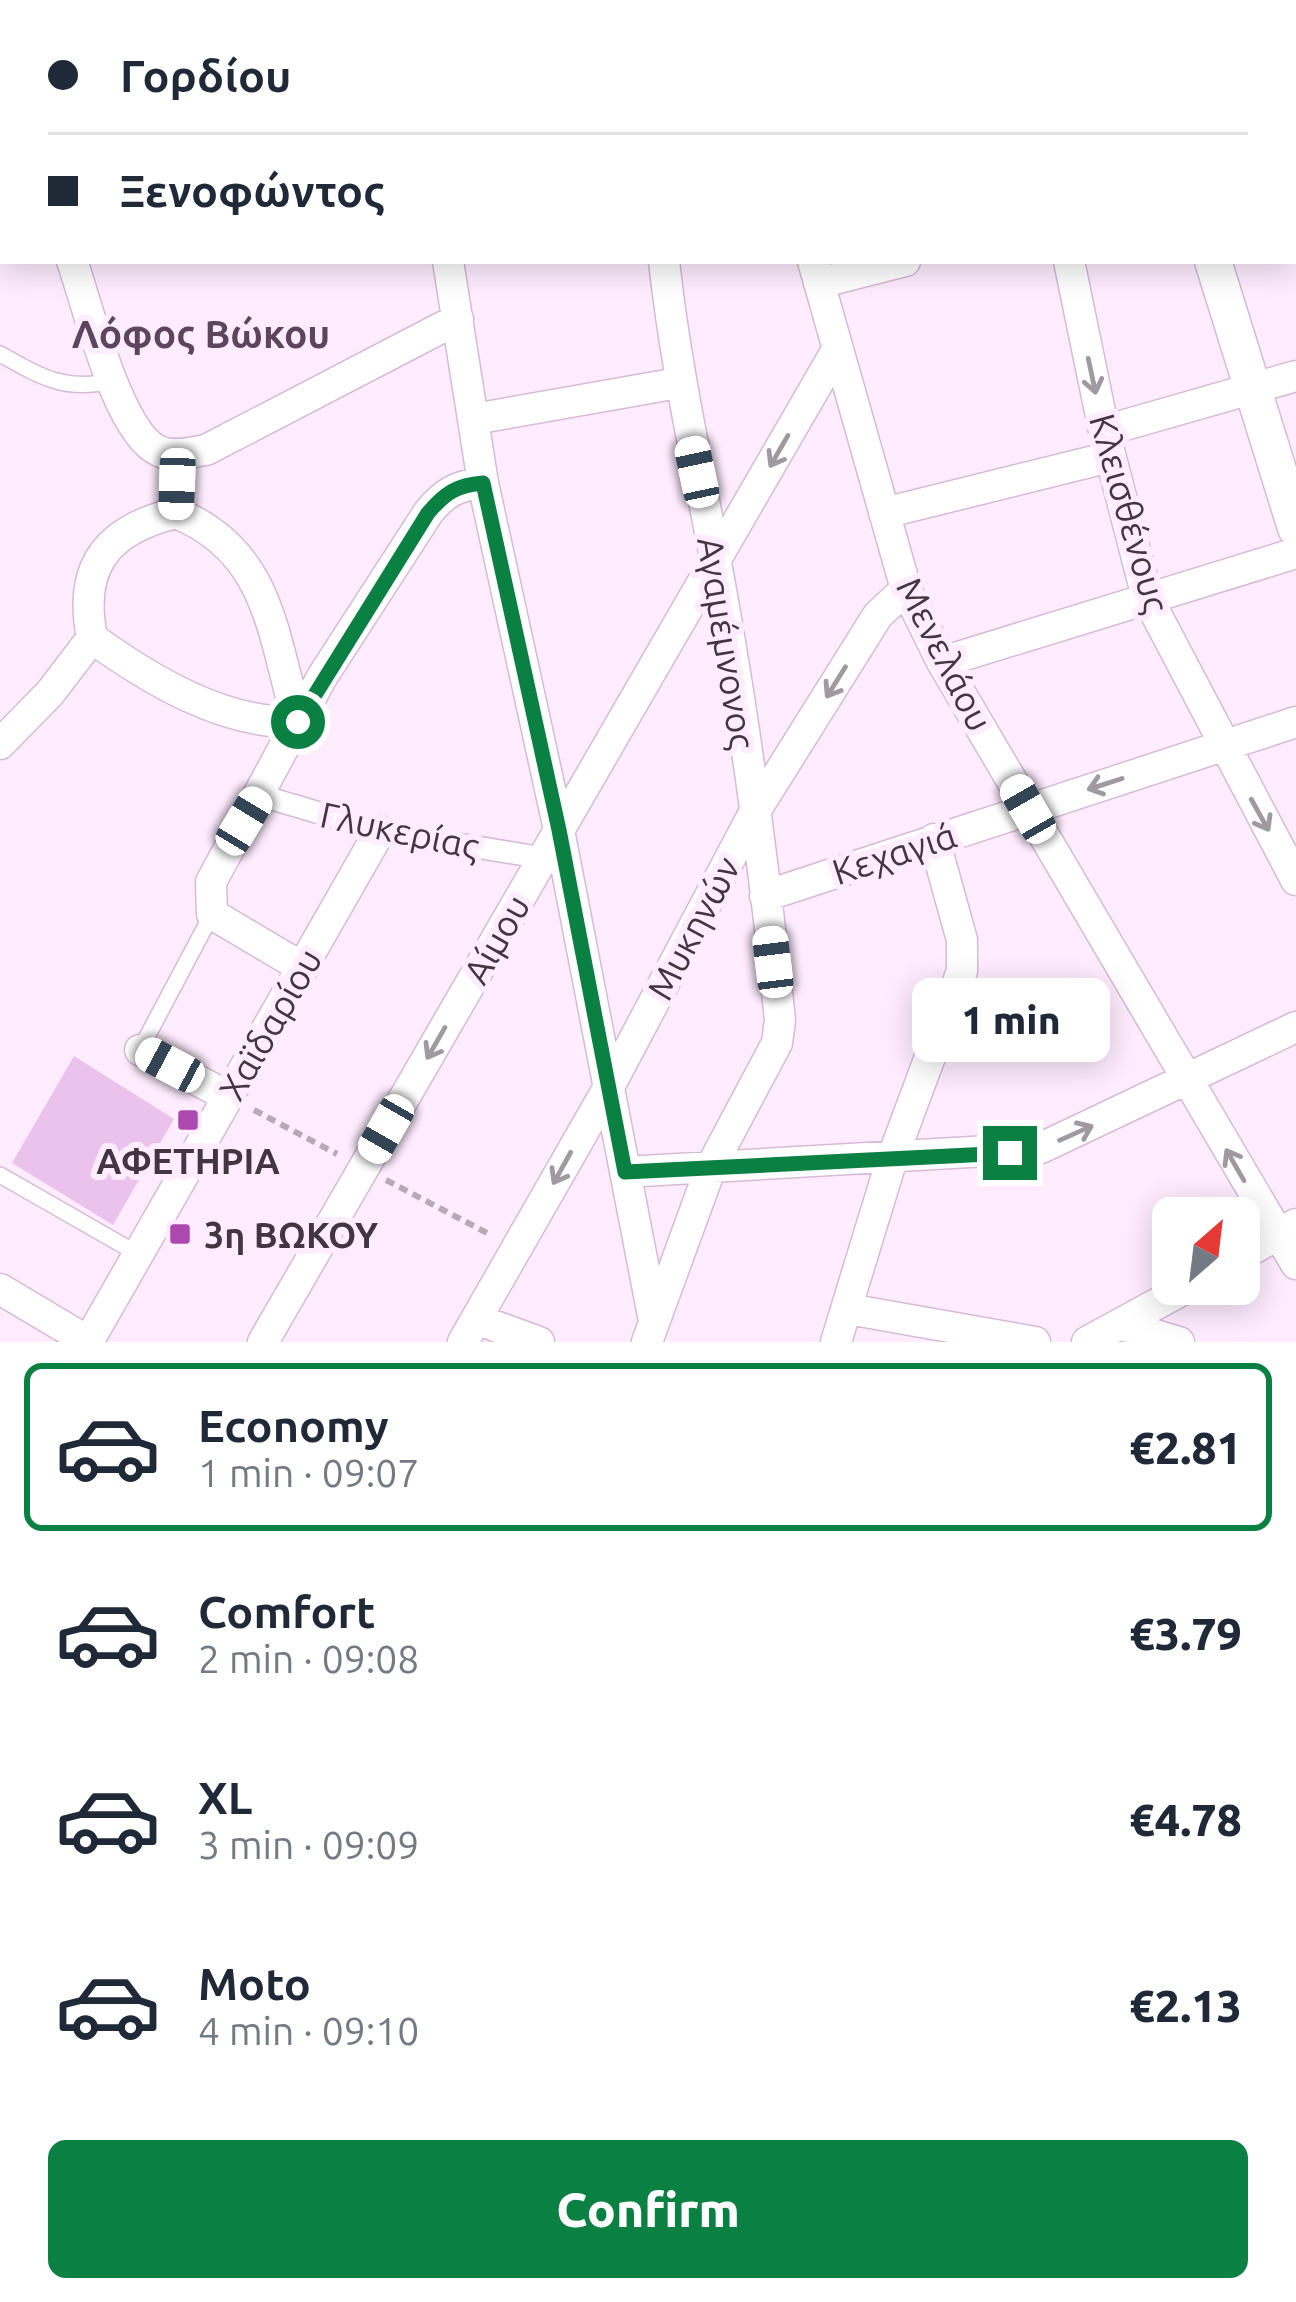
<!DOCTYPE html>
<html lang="en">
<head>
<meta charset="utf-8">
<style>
  :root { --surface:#fff; --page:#f2f2f3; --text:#1f2937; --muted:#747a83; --line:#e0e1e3; --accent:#0b8043 }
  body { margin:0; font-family:Ubuntu,sans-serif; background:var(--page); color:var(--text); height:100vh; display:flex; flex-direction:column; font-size:45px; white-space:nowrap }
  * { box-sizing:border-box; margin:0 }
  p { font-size:39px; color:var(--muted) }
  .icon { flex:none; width:66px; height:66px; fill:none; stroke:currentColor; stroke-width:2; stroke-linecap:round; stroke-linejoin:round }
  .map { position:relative; height:1342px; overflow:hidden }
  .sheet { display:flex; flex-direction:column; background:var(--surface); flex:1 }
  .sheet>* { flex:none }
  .hud { position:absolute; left:0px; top:0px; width:1296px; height:264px; box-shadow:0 6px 30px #0003; display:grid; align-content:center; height:264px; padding:0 48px; background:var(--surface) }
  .needle { width:78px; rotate:28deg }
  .tools { position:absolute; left:1152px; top:1197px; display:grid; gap:24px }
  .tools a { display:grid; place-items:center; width:108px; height:108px; border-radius:18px; background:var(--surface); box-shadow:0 6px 30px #0003; font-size:60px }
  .end { position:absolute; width:54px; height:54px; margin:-27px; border:15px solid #0b8043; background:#fff; box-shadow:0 0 0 6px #fff }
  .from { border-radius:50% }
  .bubble { position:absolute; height:84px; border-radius:18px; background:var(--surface); box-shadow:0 6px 30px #0003; font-size:39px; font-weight:800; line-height:84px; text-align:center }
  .car { position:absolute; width:36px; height:72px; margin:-36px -18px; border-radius:15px; box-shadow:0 0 9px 3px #0007; background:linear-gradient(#fff 24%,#345 0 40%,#fff 0 76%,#345 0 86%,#fff 0) }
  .hud b { display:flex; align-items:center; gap:42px; height:114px; font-size:45px }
  .hud b+b { border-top:3px solid var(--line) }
  .hud i { width:30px; height:30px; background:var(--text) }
  ul { padding:21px 0 0; list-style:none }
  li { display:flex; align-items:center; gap:36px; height:168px; margin:0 24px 18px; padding:0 24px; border:6px solid transparent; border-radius:18px }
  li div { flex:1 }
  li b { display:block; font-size:45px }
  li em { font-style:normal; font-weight:800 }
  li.current { border-color:var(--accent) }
  li>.icon { width:108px; height:108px; stroke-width:1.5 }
  .button { display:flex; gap:24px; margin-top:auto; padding:24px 48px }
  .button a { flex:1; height:138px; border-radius:18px; background:var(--accent); color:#fff; font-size:48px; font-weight:800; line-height:138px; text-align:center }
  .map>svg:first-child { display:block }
</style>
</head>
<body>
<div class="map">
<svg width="1296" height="1342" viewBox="0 0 1296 1342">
  <rect width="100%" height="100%" fill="#ffedff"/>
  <path fill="#ebc2ec" d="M74 1056 174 1119 113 1225 12 1163Z"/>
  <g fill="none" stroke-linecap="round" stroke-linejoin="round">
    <defs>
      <path id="service" d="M0 354C41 377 67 393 114 380
        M140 1050 212 914
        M0 1175 138 1254"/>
      <path id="pedestrian" d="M259 795 380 831 543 858"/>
      <path id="minor" d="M204 0 205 3
        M404 0V3
        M789 0 790 3
        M1014 0 1015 3
        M0 18 3 29
        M1293 23 1296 22
        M0 149 3 151
        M72 261C87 303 118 434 159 451 173 458 191 452 206 450L458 319
        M448 261 483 483 559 830 654 1321
        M813 261 906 589 942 662 1296 1264
        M1069 261 1104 431 1147 597 1296 880
        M819 283 905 261
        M474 419 678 383
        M1104 431 1296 376
        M176 513C270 551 272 634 298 722
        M176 513 177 454
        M884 513 1110 457
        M92 638C150 680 225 725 298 722
        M942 662 1296 553
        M0 744 50 693 92 638C78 567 106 530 176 513
        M765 896 1296 722
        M303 968 212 914 211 882 322 677 428 513C444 493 457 485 483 483
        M140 1050 229 1097
        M625 1172 1041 1148 1296 1027
        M1239 1257 1296 1224
        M0 1289 89 1342
        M848 1309 1035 1342
        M476 1319 539 1342
        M1122 1325 1179 1342
        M88 1342 380 831
        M263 1342 837 350
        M463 1342 610 1085 754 813 878 615 906 589
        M647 1342 711 1167 777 1043 780 1020C764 866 744 710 715 558 696 458 675 362 664 261
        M836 1342 892 1159 962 971V940L934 839
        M1087 1342 1193 1284"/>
      <path id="tertiary" d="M1135 0 1136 3
        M1213 261 1296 528"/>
    </defs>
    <use href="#service" stroke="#d6bad6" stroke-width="18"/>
    <use href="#pedestrian" stroke="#d6bad6" stroke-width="24"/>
    <use href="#minor" stroke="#d6bad6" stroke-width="33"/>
    <use href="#tertiary" stroke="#d6bad6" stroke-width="39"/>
    <path stroke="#b8a9b9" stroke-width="6" stroke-dasharray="9 6" stroke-linecap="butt" d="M254 1110 337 1154
      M386 1180 491 1235"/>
    <use href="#service" stroke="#fff" stroke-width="15"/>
    <use href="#pedestrian" stroke="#fff" stroke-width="21"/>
    <use href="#minor" stroke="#fff" stroke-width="30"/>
    <use href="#tertiary" stroke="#fff" stroke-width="36"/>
  </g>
  <defs><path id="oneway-shaft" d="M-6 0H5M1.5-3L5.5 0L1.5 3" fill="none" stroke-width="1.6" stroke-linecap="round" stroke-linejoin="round" transform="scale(3)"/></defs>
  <g stroke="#a09aa0">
    <use href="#oneway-shaft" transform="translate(1092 376) rotate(78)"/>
    <use href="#oneway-shaft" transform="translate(779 451) rotate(120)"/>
    <use href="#oneway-shaft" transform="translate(836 682) rotate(122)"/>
    <use href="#oneway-shaft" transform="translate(1105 784) rotate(162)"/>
    <use href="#oneway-shaft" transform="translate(1260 815) rotate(61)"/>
    <use href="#oneway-shaft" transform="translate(436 1043) rotate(120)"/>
    <use href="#oneway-shaft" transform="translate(1076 1133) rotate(-24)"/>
    <use href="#oneway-shaft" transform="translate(1235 1165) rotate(-120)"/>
    <use href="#oneway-shaft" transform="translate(562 1168) rotate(119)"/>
  </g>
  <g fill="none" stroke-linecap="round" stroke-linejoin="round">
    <path stroke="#0b8043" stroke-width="15" d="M298 722 428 513C445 493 457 485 483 483L559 830 625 1172 1010 1153"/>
  </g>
  <g fill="#ac48ae" stroke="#ffedff" stroke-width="4.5">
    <rect x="176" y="1108" width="24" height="24" rx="6"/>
    <rect x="168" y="1222" width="24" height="24" rx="6"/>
  </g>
  <g text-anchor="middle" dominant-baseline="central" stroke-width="12" stroke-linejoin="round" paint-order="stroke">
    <g font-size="36" fill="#413642" stroke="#ffedff">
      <text transform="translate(1130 513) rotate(74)">Κλεισθένους</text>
      <text transform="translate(727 643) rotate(81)">Αγαμέμνονος</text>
      <text transform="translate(945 654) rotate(63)">Μενελάου</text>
      <text transform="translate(400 830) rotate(12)">Γλυκερίας</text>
      <text transform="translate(894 853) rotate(-18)">Κεχαγιά</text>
      <text transform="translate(693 928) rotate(-62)">Μυκηνών</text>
      <text transform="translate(496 939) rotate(-60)">Αίμου</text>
      <text transform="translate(270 1024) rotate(-60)">Χαϊδαρίου</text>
    </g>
    <g font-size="36" font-weight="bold" fill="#413642" stroke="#ffedff">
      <text x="188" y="1160">ΑΦΕΤΗΡΙΑ</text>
      <text x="204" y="1234" text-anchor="start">3η ΒΩΚΟΥ</text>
    </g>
    <g font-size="39" font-weight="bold" fill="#5d455d" stroke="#ffedff">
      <text x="201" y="333">Λόφος Βώκου</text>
    </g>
  </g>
</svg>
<div class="tools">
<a><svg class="needle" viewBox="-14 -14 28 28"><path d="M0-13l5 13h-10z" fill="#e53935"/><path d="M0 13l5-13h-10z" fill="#747a83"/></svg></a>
</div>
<i class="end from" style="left:298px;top:722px"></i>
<i class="end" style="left:1010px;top:1153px"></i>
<div class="bubble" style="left:912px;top:978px;width:198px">1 min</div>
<i class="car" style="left:697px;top:472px;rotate:348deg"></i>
<i class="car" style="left:177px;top:484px;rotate:182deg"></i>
<i class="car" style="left:1028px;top:809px;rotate:330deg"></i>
<i class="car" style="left:244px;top:821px;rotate:31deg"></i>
<i class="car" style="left:773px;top:962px;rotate:353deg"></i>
<i class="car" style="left:170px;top:1065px;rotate:298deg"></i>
<i class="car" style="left:386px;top:1129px;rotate:210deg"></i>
<div class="hud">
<b><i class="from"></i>Γορδίου</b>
<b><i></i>Ξενοφώντος</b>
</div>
</div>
<section class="sheet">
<ul>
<li class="current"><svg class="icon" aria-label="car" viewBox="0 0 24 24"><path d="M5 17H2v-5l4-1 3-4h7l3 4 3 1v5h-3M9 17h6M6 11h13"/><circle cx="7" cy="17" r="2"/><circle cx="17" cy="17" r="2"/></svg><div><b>Economy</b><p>1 min · 09:07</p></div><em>€2.81</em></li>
<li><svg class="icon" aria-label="car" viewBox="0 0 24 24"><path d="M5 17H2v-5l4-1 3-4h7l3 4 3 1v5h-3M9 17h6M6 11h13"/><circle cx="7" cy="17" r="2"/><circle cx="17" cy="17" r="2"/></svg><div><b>Comfort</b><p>2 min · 09:08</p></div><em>€3.79</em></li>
<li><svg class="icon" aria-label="car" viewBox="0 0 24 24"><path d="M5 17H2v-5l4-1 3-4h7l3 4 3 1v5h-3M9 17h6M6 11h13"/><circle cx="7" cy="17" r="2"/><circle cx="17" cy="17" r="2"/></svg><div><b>XL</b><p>3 min · 09:09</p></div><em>€4.78</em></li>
<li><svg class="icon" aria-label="car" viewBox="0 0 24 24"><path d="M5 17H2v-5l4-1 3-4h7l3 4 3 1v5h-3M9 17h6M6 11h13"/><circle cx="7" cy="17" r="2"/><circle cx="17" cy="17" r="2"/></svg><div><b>Moto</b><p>4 min · 09:10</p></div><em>€2.13</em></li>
</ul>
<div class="button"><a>Confirm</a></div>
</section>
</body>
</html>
